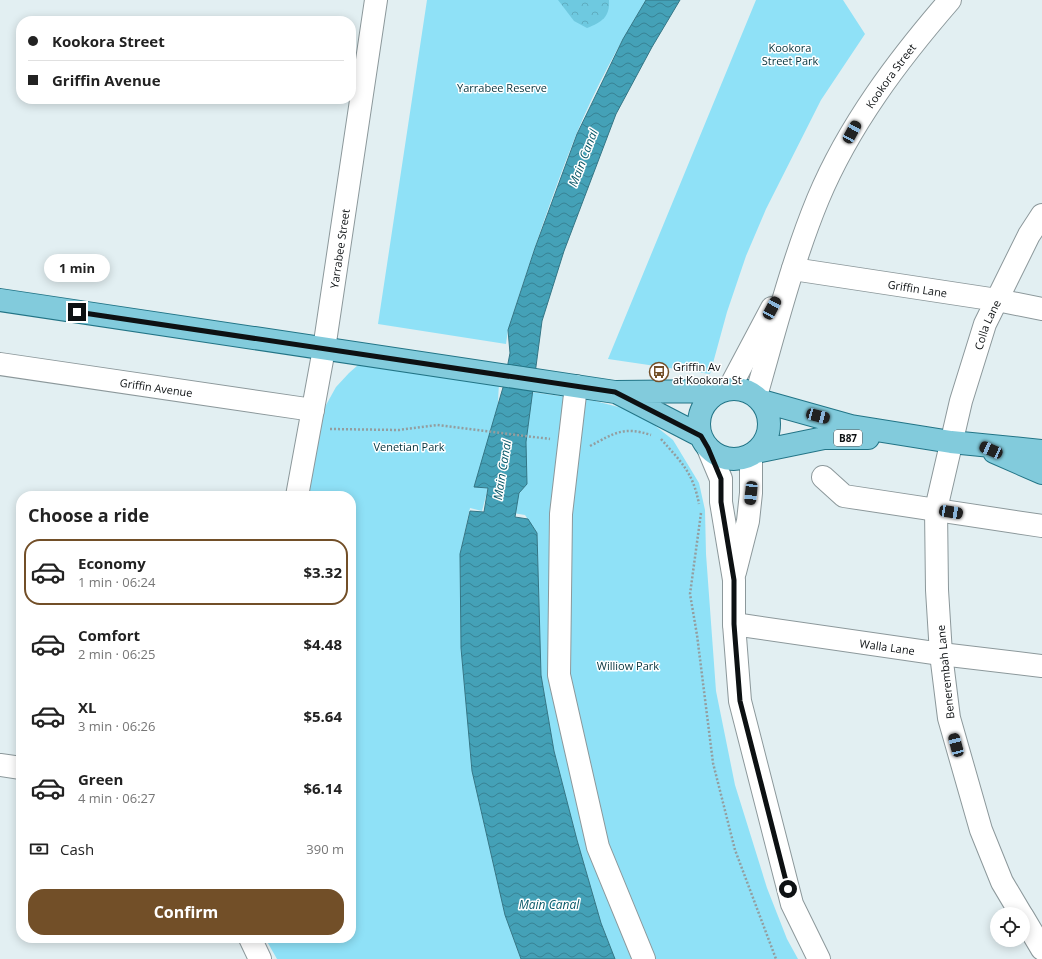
<!DOCTYPE html>
<html lang="en">
<head>
<meta charset="utf-8">
<style>
  :root { --surface:#fff; --page:#f2f2f2; --text:#222; --muted:#767676; --line:#e0e0e0; --accent:#724f28 }
  body { margin:0; font-family:"Open Sans",sans-serif; background:var(--page); color:var(--text); height:100vh; display:flex; flex-direction:column; font-size:15px; white-space:nowrap }
  * { box-sizing:border-box; margin:0 }
  p { font-size:13px; color:var(--muted) }
  .icon { flex:none; width:22px; height:22px; fill:none; stroke:currentColor; stroke-width:2; stroke-linecap:round; stroke-linejoin:round }
  .map { position:relative; flex:1; overflow:hidden }
  .panel { position:absolute; left:16px; top:491px; width:340px; height:452px; display:flex; flex-direction:column; background:var(--surface); border-radius:16px; box-shadow:0 2px 10px #0003 }
  .panel>* { flex:none }
  .guide { position:absolute; left:16px; top:16px; width:340px; height:88px; border-radius:16px; box-shadow:0 2px 10px #0003; display:grid; align-content:center; height:88px; padding:0 12px; background:var(--surface) }
  .tools { position:absolute; left:990px; top:907px; display:grid; gap:8px }
  .tools a { display:grid; place-items:center; width:40px; height:40px; border-radius:50%; background:var(--surface); box-shadow:0 2px 10px #0003; font-size:20px }
  .end { position:absolute; width:18px; height:18px; margin:-9px; border:5px solid #0d1113; background:#fff; box-shadow:0 0 0 2px #fff }
  .from { border-radius:50% }
  .bubble { position:absolute; height:28px; border-radius:14px; background:var(--surface); box-shadow:0 2px 10px #0003; font-size:13px; font-weight:700; line-height:28px; text-align:center }
  .car { position:absolute; width:12px; height:24px; margin:-12px -6px; border-radius:5px; box-shadow:0 0 3px 1px #0007; background:linear-gradient(#222 24%,#8ab4d8 0 40%,#222 0 76%,#8ab4d8 0 86%,#222 0) }
  .guide b { display:flex; align-items:center; gap:14px; height:38px; font-size:15px }
  .guide b+b { border-top:1px solid var(--line) }
  .guide i { width:10px; height:10px; background:var(--text) }
  ul { padding:0; list-style:none }
  li { display:flex; align-items:center; gap:12px; height:66px; margin:0 8px 6px; padding:0 4px; border:2px solid transparent; border-radius:16px }
  li div { flex:1 }
  li b { display:block; font-size:15px }
  li em { font-style:normal; font-weight:700 }
  li.on { border-color:var(--accent) }
  li>.icon { width:36px; height:36px; stroke-width:1.5 }
  h2 { padding:0 12px; font-size:18px; line-height:48px }
  .pay { display:flex; align-items:center; gap:10px; height:44px; padding:0 12px; font-size:15px }
  .pay p { margin-inline-start:auto }
  .primary-button { display:flex; gap:8px; margin-top:auto; padding:8px 12px }
  .primary-button a { flex:1; height:46px; border-radius:16px; background:var(--accent); color:#fff; font-size:16px; font-weight:700; line-height:46px; text-align:center }
  .map>svg:first-child { display:block }
</style>
</head>
<body>
<div class="map">
<svg width="1042" height="959" viewBox="0 0 1042 959">
  <defs>
    <pattern id="forest-crowns" width="20" height="18" patternUnits="userSpaceOnUse"><rect width="20" height="18" fill="#6ec9e0"/><path d="M2 6a3 3 0 1 1 6 0M12 15a3 3 0 1 1 6 0" fill="none" stroke="#5eacbf"/></pattern>
    <pattern id="water-waves" width="16" height="10" patternUnits="userSpaceOnUse"><rect width="16" height="10" fill="#44a1b7"/><path d="M0 5q4-4 8 0t8 0" fill="none" stroke="#378294"/></pattern>
  </defs>
  <rect width="100%" height="100%" fill="#e2eff2"/>
  <path fill="#8fe1f7" d="M427 0H646C620 43 595 88 576 135 550 199 529 265 508 330L506 344 378 324Z
    M756 0H843L865 34 821 100 766 209 746 256 727 312 710 374 608 359Z
    M370 364 499 383 496 439 474 487 488 488 482 511 470 508 460 554 461 648 472 771 505 915 521 959H277L265 938H351V496H308L321 414 336 387 349 373 358 365Z
    M531 392 595 401 638 412 673 440 699 483 705 510 706 554 716 691 735 785 767 888 787 939 798 959H615L601 923 577 840 554 751 541 675 537 533 525 515 513 513V494Z"/>
  <path fill="url(#forest-crowns)" d="M558 0H609C610 17 602 22 587 28L574 21Z"/>
  <path fill="url(#water-waves)" stroke="#347686" d="M646 0H680L652 47 616 114 564 251 542 321 526 442 527 484 519 493 515 517 528 519 537 533 541 675 554 751 577 840 601 923 615 959H521L505 915 472 771 461 648 460 554 470 511 484 512 488 488 474 487 504 384 510 353 508 330 535 248 577 134 623 39Z"/>
  <g fill="none" stroke-linecap="round" stroke-linejoin="round">
    <defs>
      <g id="minor">
        <path id="s1" d="M793 269 997 300 1042 309"/>
        <path id="s2" d="M0 364 313 410"/>
        <path d="M576 386 561 514 559 675 598 847 644 959"/>
        <path d="M729 389 772 308"/>
        <path id="s3" d="M756 396C775 330 792 262 818 199 849 125 898 60 950 0"/>
        <path d="M708 448 721 479V502L734 580V624L740 701 792 904 819 959"/>
        <path d="M823 477 844 496 1042 526"/>
        <path id="s4" d="M297 496 324 349 376 0"/>
        <path d="M735 572 748 521 751 493V455"/>
        <path id="s5" d="M734 624 941 654 1042 666"/>
        <path d="M0 765 21 768"/>
        <path id="s6" d="M1021 914 1002 882 981 830 949 718 941 654 937 590 936 509 961 401 985 324 1029 235 1042 215"/>
        <path d="M1023 917 1042 949"/>
        <path d="M250 938 260 959"/>
      </g>
      <path id="major" d="M0 300 615 392 720 391
        M699 424a35 35 0 1 1 70 0a35 35 0 1 1-70 0Z
        M618 393 701 436
        M762 401 851 426 951 442 1042 451
        M756 452 824 438H868
        M994 452 1042 473"/>
    </defs>
    <use href="#minor" stroke="#8c989b" stroke-width="24"/>
    <use href="#major" stroke="#227486" stroke-width="24"/>
    <path stroke="#939d9f" stroke-width="2.5" stroke-dasharray="2 2" stroke-linecap="butt" d="M330 429 399 430 437 425 550 439
      M661 439C681 462 693 472 699 504
      M590 446C615 433 623 426 651 435
      M701 513 690 594 697 635 713 763 735 850 776 959"/>
    <use href="#minor" stroke="#fff" stroke-width="22"/>
    <use href="#major" stroke="#82cbdc" stroke-width="22"/>
  </g>
  <g fill="none" stroke-linecap="round" stroke-linejoin="round">
    <path stroke="#0d1113" stroke-width="5" d="M77 312 615 392 701 436 708 448 721 479V502L734 580V624L740 701 788 889"/>
  </g>
  <defs>
    <symbol id="bus-ring" viewBox="-11 -11 22 22"><circle r="9.5" fill="#fff" stroke="#724f28" stroke-width="1.5"/><path d="M-5-6H5V4H4V6H2V4H-2V6H-4V4H-5ZM-3.5-4V0h7V-4ZM-3.5 1.2v1.5H-2V1.2ZM2 1.2v1.5H3.5V1.2Z" fill="#724f28"/></symbol>
  </defs>
  <g fill-rule="evenodd">
    <use href="#bus-ring" x="648" y="361" width="22" height="22"/>
  </g>
  <g text-anchor="middle" dominant-baseline="central" stroke-width="3" stroke-linejoin="round" paint-order="stroke">
    <rect fill="#fff" stroke="#56585a" stroke-width="1" x="834" y="430" width="28" height="16" rx="3"/>
    <g font-size="10" font-weight="bold" fill="#0d1113">
      <text x="848" y="438">B87</text>
    </g>
    <g font-size="11" fill="#03313b" stroke="#fff">
      <text x="790" y="47">Kookora<tspan x="790" dy="13">Street Park</tspan></text>
      <text x="502" y="87">Yarrabee Reserve</text>
      <text x="409" y="446">Venetian Park</text>
      <text x="628" y="665">Williow Park</text>
    </g>
    <g font-size="11" fill="#0d1113" stroke="#fff">
      <text stroke="none"><textPath href="#s3" startOffset="350">Kookora Street</textPath></text>
      <text stroke="none"><textPath href="#s4" startOffset="251">Yarrabee Street</textPath></text>
      <text stroke="none"><textPath href="#s1" startOffset="126">Griffin Lane</textPath></text>
      <text stroke="none"><textPath href="#s6" startOffset="611">Colla Lane</textPath></text>
      <text stroke="none"><textPath href="#s2" startOffset="158">Griffin Avenue</textPath></text>
      <text stroke="none"><textPath href="#s5" startOffset="155">Walla Lane</textPath></text>
      <text transform="translate(945 672) rotate(-96)">Benerembah Lane</text>
    </g>
    <g font-size="11" fill="#0d1113" stroke="#fff" text-anchor="start">
      <text x="673" y="366">Griffin Av<tspan x="673" dy="13">at Kookora St</tspan></text>
    </g>
    <g font-size="12" font-style="italic" fill="#085969" stroke="#fff">
      <text transform="translate(583 158) rotate(-69)">Main Canal</text>
      <text transform="translate(502 470) rotate(-81)">Main Canal</text>
      <text x="549" y="904">Main Canal</text>
    </g>
  </g>
</svg>
<div class="tools">
<a><svg class="icon" aria-label="locate" viewBox="0 0 24 24"><circle cx="12" cy="12" r="6"/><path d="M12 2v4M12 18v4M2 12h4M18 12h4"/></svg></a>
</div>
<i class="end from" style="left:788px;top:889px"></i>
<i class="end" style="left:77px;top:312px"></i>
<div class="bubble" style="left:44px;top:254px;width:66px">1 min</div>
<i class="car" style="left:852px;top:132px;rotate:29deg"></i>
<i class="car" style="left:772px;top:308px;rotate:28deg"></i>
<i class="car" style="left:818px;top:416px;rotate:105deg"></i>
<i class="car" style="left:991px;top:450px;rotate:294deg"></i>
<i class="car" style="left:751px;top:493px;rotate:186deg"></i>
<i class="car" style="left:951px;top:512px;rotate:99deg"></i>
<i class="car" style="left:956px;top:745px;rotate:345deg"></i>
<div class="guide">
<b><i class="from"></i>Kookora Street</b>
<b><i></i>Griffin Avenue</b>
</div>
<section class="panel">
<h2>Choose a ride</h2>
<ul>
<li class="on"><svg class="icon" aria-label="car" viewBox="0 0 24 24"><path d="M5 17H2v-5l4-1 3-4h7l3 4 3 1v5h-3M9 17h6M6 11h13"/><circle cx="7" cy="17" r="2"/><circle cx="17" cy="17" r="2"/></svg><div><b>Economy</b><p>1 min · 06:24</p></div><em>$3.32</em></li>
<li><svg class="icon" aria-label="car" viewBox="0 0 24 24"><path d="M5 17H2v-5l4-1 3-4h7l3 4 3 1v5h-3M9 17h6M6 11h13"/><circle cx="7" cy="17" r="2"/><circle cx="17" cy="17" r="2"/></svg><div><b>Comfort</b><p>2 min · 06:25</p></div><em>$4.48</em></li>
<li><svg class="icon" aria-label="car" viewBox="0 0 24 24"><path d="M5 17H2v-5l4-1 3-4h7l3 4 3 1v5h-3M9 17h6M6 11h13"/><circle cx="7" cy="17" r="2"/><circle cx="17" cy="17" r="2"/></svg><div><b>XL</b><p>3 min · 06:26</p></div><em>$5.64</em></li>
<li><svg class="icon" aria-label="car" viewBox="0 0 24 24"><path d="M5 17H2v-5l4-1 3-4h7l3 4 3 1v5h-3M9 17h6M6 11h13"/><circle cx="7" cy="17" r="2"/><circle cx="17" cy="17" r="2"/></svg><div><b>Green</b><p>4 min · 06:27</p></div><em>$6.14</em></li>
</ul>
<div class="pay"><svg class="icon" aria-label="cash" viewBox="0 0 24 24"><path d="M3 7h18v10H3z"/><circle cx="12" cy="12" r="2"/></svg>Cash<p>390 m</p></div>
<div class="primary-button"><a>Confirm</a></div>
</section>
</div>
</body>
</html>
